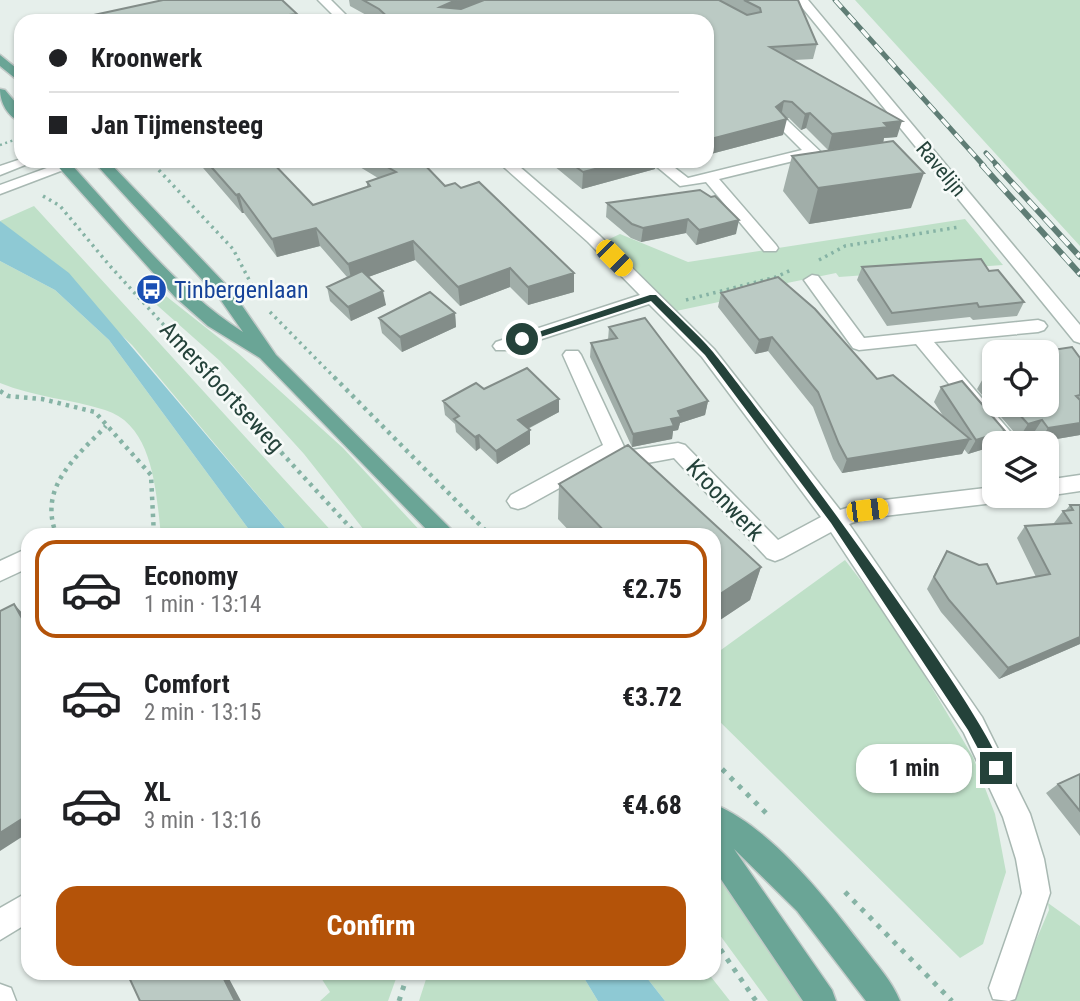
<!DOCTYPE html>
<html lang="en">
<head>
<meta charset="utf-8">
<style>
  :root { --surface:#fff; --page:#f6f6f6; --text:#202124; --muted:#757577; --line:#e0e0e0; --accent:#b45309 }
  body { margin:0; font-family:"Roboto Condensed",sans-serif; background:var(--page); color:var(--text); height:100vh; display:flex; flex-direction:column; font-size:26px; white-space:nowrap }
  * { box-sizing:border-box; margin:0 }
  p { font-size:23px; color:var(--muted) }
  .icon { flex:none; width:38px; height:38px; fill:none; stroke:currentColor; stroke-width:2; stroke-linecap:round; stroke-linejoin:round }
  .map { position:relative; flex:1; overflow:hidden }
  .drawer { position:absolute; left:21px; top:528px; width:700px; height:452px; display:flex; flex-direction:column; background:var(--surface); border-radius:21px; box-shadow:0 2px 5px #0004 }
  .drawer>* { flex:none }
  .hud { position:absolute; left:14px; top:14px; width:700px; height:154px; border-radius:21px; box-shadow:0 2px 5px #0004; display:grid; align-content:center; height:154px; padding:0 35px; background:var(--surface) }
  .fabs { position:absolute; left:982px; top:340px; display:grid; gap:14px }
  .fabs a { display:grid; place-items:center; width:77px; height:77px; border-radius:14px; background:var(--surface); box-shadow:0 2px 5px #0004; font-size:35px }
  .end { position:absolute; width:32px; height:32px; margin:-16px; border:9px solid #24423a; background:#fff; box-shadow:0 0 0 4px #fff }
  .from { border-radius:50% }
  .bubble { position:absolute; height:49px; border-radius:21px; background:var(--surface); box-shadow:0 2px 5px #0004; font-size:23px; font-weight:700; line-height:49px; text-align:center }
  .car { position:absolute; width:21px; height:42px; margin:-21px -10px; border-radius:9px; box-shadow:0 0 5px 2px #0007; background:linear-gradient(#f5c518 24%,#345 0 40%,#f5c518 0 76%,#345 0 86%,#f5c518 0) }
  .hud b { display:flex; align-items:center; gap:24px; height:66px; font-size:26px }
  .hud b+b { border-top:2px solid var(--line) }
  .hud i { width:18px; height:18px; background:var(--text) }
  ul { padding:12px 0 0; list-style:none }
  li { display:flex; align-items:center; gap:21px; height:98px; margin:0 14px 10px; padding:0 21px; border:4px solid transparent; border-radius:21px }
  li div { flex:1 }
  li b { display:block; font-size:26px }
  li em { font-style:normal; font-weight:700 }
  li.on { border-color:var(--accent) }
  li>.icon { width:63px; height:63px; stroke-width:1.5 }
  .primary-button { display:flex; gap:14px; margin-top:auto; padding:14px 35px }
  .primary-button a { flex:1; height:80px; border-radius:21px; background:var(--accent); color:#fff; font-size:28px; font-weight:700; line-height:80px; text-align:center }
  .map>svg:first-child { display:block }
</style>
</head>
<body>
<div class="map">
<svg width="1080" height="1001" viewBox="0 0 1080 1001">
  <rect width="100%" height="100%" fill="#e6efeb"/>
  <path fill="#bfe0c8" d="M855 0H1080V246Z
    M34 206 335 535H291L132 345 0 221Z
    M965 219 1003 265 839 277 836 273 787 283 790 287 676 311 603 242 620 234 688 262Z
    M0 261 55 290 109 340 253 535H161C156 493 154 425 105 410 70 399 34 397 0 383Z
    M152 285 238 353 343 448 424 535H368L304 454 220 361 141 291Z
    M845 560 893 622 973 757 995 814 1006 872 983 944 960 958 714 716V655Z
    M714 866 805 1001H768L714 927Z
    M1048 903 1080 926V1001H1010L1049 910Z
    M318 973H398L388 1001H320L330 992Z
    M428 973H581L598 1001H419Z
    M643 973H708L730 1001H665Z"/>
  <path fill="#8ec9d4" d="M0 221 69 273 291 535H253L109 340 55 290 0 261Z
    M581 973H643L665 1001H598Z"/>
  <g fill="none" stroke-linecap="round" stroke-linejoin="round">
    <defs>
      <path id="minor" d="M318 0H331L352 21H339Z
        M796 0H808L1080 325V343L1074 341Z
        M782 119 787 120 824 155 826 158 824 161H814L810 157 719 179 776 245 778 248 776 251H764L706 182 680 186 650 161H666L688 178 802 150 775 123Z
        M21 159V161H35L0 175V166Z
        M66 161H87L0 194V185Z
        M497 161H513L600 236 714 349 840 510 867 502 994 487V495H1004L1001 501 994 503 867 518 849 524 982 717 1030 814 1044 859 1050 893 1015 999 1009 1001 993 999 989 988 1022 893 1016 859 1003 817 964 733 831 532 783 558 775 561 767 558 674 458 620 468 613 465 610 460 525 507 518 509 511 507 507 501 511 495 603 445 563 355 566 351H578L581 355 626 451 678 443 685 445 778 540 821 517 702 357 649 304 508 350H496L493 346 496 342 640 295 588 242Z
        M812 275 818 276 864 338 1038 320 1044 322 1047 326 1044 330 1038 332 934 342 1020 443H998L916 344 859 350 853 348 804 280Z
        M1080 475V491L1046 496 1044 495H1046V480Z
        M28 548V568L0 581V561Z
        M28 892V923L0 940V908Z
        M0 984 11 988 16 1001H0Z"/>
      <path id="major" d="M0 55 21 72V83L0 66Z
        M0 89 5 90 21 109V122C8 117 0 103 0 89Z
        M53 161H68C123 220 175 289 243 332L220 299 93 161H108L232 291 276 355 458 536H433L260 358 208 326 175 297Z
        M714 804C773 829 826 899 864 948 877 965 892 981 900 1001H866L797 911 734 849 832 990 836 1001H803L714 869Z"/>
    </defs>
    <use href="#minor" stroke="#a8b8b2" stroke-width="3"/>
    <use href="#major" stroke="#c2cac8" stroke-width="3"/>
    <path stroke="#86b3a5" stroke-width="2.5" stroke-dasharray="2 3.5" stroke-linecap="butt" d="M0 145 17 139
      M151 161 156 166"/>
    <path stroke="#86b3a5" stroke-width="3.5" stroke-dasharray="2.5 4.5" stroke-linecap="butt" d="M154 165 233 249 255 291
      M43 196 60 206 110 266 213 379
      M819 260 845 246 959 227
      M686 300 776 277 791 270
      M270 312 336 379"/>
    <path stroke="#86b3a5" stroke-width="4.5" stroke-dasharray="3.5 5" stroke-linecap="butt" d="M212 377 358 536
      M334 377 491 536
      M0 391 8 396 42 399 95 412 151 475 154 536
      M57 536C37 488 75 458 106 426"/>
    <path stroke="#86b3a5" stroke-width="5" stroke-dasharray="4.5 7" stroke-linecap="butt" d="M714 761 767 814
      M845 892 952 1001
      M714 940 756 1001
      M399 1001 408 973"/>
    <use href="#minor" fill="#fff" fill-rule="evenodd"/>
    <use href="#major" fill="#6aa596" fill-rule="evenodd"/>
    <defs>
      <path id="rail-far1" d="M835 0 984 166
        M986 153 998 166"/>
      <path id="rail" d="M982 165 1080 274
        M996 165 1080 257"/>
    </defs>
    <use href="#rail-far1" stroke="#5f7d75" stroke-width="5"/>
    <use href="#rail" stroke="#5f7d75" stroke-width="6"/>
    <use href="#rail-far1" stroke="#f7fbf9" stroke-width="3.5" stroke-dasharray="10" stroke-linecap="butt"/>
    <use href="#rail" stroke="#f7fbf9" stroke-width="4.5" stroke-dasharray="12" stroke-linecap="butt"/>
  </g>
  <path fill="#a1aea9" d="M349 0H798L817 44 813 59 794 60 897 137 884 138 883 143 911 208 809 224 783 191 792 156 828 150 806 128 801 130 789 118H785L783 135 707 155V21H377L350 6Z
    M197 161H271L313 205 367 187V182L378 178 350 161H421L445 186 461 188 574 273V292L528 305 510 287 460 306 415 260 368 277 386 305 351 321 330 301 327 287 347 277 320 246 277 257 244 213H242Z
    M548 161H656L655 169 582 189Z
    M700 190 736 234 696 245 686 233 641 242 631 238 606 217 607 203Z
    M862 267 989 271 1024 302 1017 316 973 320 970 317 887 326 857 280Z
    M721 293 945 419 934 402 941 387 1005 431 998 443H994V446L968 454 964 449 962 454 842 473 833 459 813 407 768 351 755 354 718 307Z
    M455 313 456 327 402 352 382 333 379 318Z
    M609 327 708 401 705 415 680 423 678 430 673 431 672 439 632 447 590 357 591 343 608 340Z
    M994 358V404H1046L1080 358V435L1039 442 1033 434 1019 438 977 389 985 375 987 374 986 373Z
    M484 389 559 399V412L528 429 530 444 497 464 480 448 476 451 456 432 455 424 445 415 443 401Z
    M628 445 761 567 750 600 714 624V536H574L558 519 559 484Z
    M1070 505H1080V644L999 679 941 612 927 589 940 563 947 551 997 584 1036 577 1017 538 1025 526 1055 524 1054 523 1063 511 1066 510Z
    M1080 774V836L1046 793 1058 784Z"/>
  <path fill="#838d89" d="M456 0H491L443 21 440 7Z
    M297 14 298 21H241Z
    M784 101 781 117 776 107Z
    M810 113 806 128 801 130 805 114Z
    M787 119 783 135 707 155V140Z
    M902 121 897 137 884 138 883 143 828 150 832 134 884 123Z
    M627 161H656L655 169 582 189 583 172Z
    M675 161H686L674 164Z
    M924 173 911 208 809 224 818 188Z
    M239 194 244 213H242L236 195Z
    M688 219 686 233 641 242 643 228Z
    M739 220 736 234 696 245 699 230Z
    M316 228 320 246 277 257 272 239Z
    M413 241 415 260 352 283 348 264Z
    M510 268V287L460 306 458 287Z
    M574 273V292L528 305V287Z
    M383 291 386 305 351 321 348 307Z
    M455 313 456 327 402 352 400 337Z
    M772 337 768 351 755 354 759 340Z
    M559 399V412L519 433 518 420Z
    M708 401 705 415 680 423 678 430 673 431 672 439 632 447 633 434 671 419 678 411Z
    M1042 420 1033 434 1019 438 1028 424Z
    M1080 423V435L1039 442 1048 428Z
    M530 430V444L497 464 496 451Z
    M1005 431 998 443H994V446L968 454 976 440Z
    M479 435 480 448 476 451 475 437Z
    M970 439 962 454 842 473 847 459Z
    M761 567 750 600 714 624V598Z
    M14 604 25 616 28 622 23 620Z
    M1080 637V644L999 679 1008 668Z
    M28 815V833L0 851V833Z
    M221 973H226L241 1001H235Z"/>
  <path fill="#bbcac4" stroke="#838d89" stroke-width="2" d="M163 0H282L297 14 241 21H98L94 15Z
    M363 0H456L440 7 461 9 484 0H719L747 15 761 12 760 8 744 0H798L817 44 770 47 902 121 884 123 888 127 832 134 810 113 805 114 792 102 784 101 776 107 787 119 707 140V21H432L436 20 392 21 379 9Z
    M893 141 924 173 818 188 792 156Z
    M206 161H271L313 205 370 186 367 182 396 172 377 161H421L445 186 455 183 461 188 479 182 574 273 528 287 510 268 458 287 413 241 348 264 316 228 272 239 239 194 236 195Z
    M568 161H627L583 172Z
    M700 190 711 197 715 196 739 220 699 230 688 219 643 228 632 224 607 203Z
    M981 259 989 271 998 270 1024 302 979 307 977 303 892 313 862 267Z
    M362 271 383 291 348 307 327 287Z
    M778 277 815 309 877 379 893 375 970 439 847 459 839 444 818 392 772 337 759 340 721 293Z
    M430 292 455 313 400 337 379 318Z
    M645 318 708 401 678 411 681 417 671 419 674 426 633 434 591 343 617 338 609 327Z
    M1072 347 1080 358V395L1076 396 1080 400V423L1048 428 1042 420 1028 424 1010 404H1046V352H1040Z
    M527 368 559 399 518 420 530 430 496 451 479 435 475 437 454 419 459 416 443 401 476 383 484 389Z
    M994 372V385L985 375Z
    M962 381 1005 431 976 440 941 387Z
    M628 445 761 567 714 598V536H609L559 484Z
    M1070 505H1080V637L1008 668 949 600 934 577 947 551 979 565 987 564 997 584 1050 574 1025 526 1071 523 1063 511 1073 510Z
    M14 604 23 620 28 617V815L0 833V611Z
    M1080 774V811L1058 784Z
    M127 973H221L235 1001H140Z"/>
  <path fill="#24423a" d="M650 295H656C675 314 696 332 713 352 748 394 1012 746 1001 773H991L968 730 831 523 705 355 651 301 525 342 517 339Z"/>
  <defs>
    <symbol id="bus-disc" viewBox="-11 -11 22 22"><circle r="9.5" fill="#1a4fb4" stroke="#f7fbf9"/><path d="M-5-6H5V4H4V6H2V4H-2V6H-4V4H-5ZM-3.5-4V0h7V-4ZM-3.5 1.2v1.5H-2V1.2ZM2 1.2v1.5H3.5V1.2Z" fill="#fff"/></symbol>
  </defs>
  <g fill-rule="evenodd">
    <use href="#bus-disc" x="134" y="272" width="35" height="35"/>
  </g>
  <g text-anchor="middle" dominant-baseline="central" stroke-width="5" stroke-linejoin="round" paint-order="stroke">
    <g font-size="21" fill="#24423a" stroke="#f7fbf9">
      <text transform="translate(941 169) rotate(50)">Ravelijn</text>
    </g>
    <g font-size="24" fill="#164399" stroke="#f7fbf9" text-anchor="start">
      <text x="174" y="290">Tinbergenlaan</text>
    </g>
    <g font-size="24" fill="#24423a" stroke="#f7fbf9">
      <text transform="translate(222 387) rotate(47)">Amersfoortseweg</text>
      <text transform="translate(725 500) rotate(47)">Kroonwerk</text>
    </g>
  </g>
</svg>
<div class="fabs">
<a><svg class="icon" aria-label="locate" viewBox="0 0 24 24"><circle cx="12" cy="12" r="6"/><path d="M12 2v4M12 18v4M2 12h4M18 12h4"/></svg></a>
<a><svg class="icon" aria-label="layers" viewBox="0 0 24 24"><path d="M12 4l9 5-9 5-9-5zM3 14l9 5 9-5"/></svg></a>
</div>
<i class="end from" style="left:522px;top:339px"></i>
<i class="end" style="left:996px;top:768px"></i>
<div class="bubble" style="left:856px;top:744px;width:116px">1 min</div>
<i class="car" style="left:614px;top:258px;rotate:135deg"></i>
<i class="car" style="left:867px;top:510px;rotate:83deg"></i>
<div class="hud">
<b><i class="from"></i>Kroonwerk</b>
<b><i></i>Jan Tijmensteeg</b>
</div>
<section class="drawer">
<ul>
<li class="on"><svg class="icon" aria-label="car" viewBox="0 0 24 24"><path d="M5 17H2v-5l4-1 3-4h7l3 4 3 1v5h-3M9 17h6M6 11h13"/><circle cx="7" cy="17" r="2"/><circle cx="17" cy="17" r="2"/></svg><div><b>Economy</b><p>1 min · 13:14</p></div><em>€2.75</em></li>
<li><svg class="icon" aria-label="car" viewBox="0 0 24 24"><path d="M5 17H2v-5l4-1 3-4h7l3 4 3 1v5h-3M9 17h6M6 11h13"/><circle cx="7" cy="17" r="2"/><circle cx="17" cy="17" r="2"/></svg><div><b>Comfort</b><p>2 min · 13:15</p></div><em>€3.72</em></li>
<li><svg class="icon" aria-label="car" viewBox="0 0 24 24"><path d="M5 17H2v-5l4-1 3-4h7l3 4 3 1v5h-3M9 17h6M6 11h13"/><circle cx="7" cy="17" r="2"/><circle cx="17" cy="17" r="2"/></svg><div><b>XL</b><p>3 min · 13:16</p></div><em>€4.68</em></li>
</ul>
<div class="primary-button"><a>Confirm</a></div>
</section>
</div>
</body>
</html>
